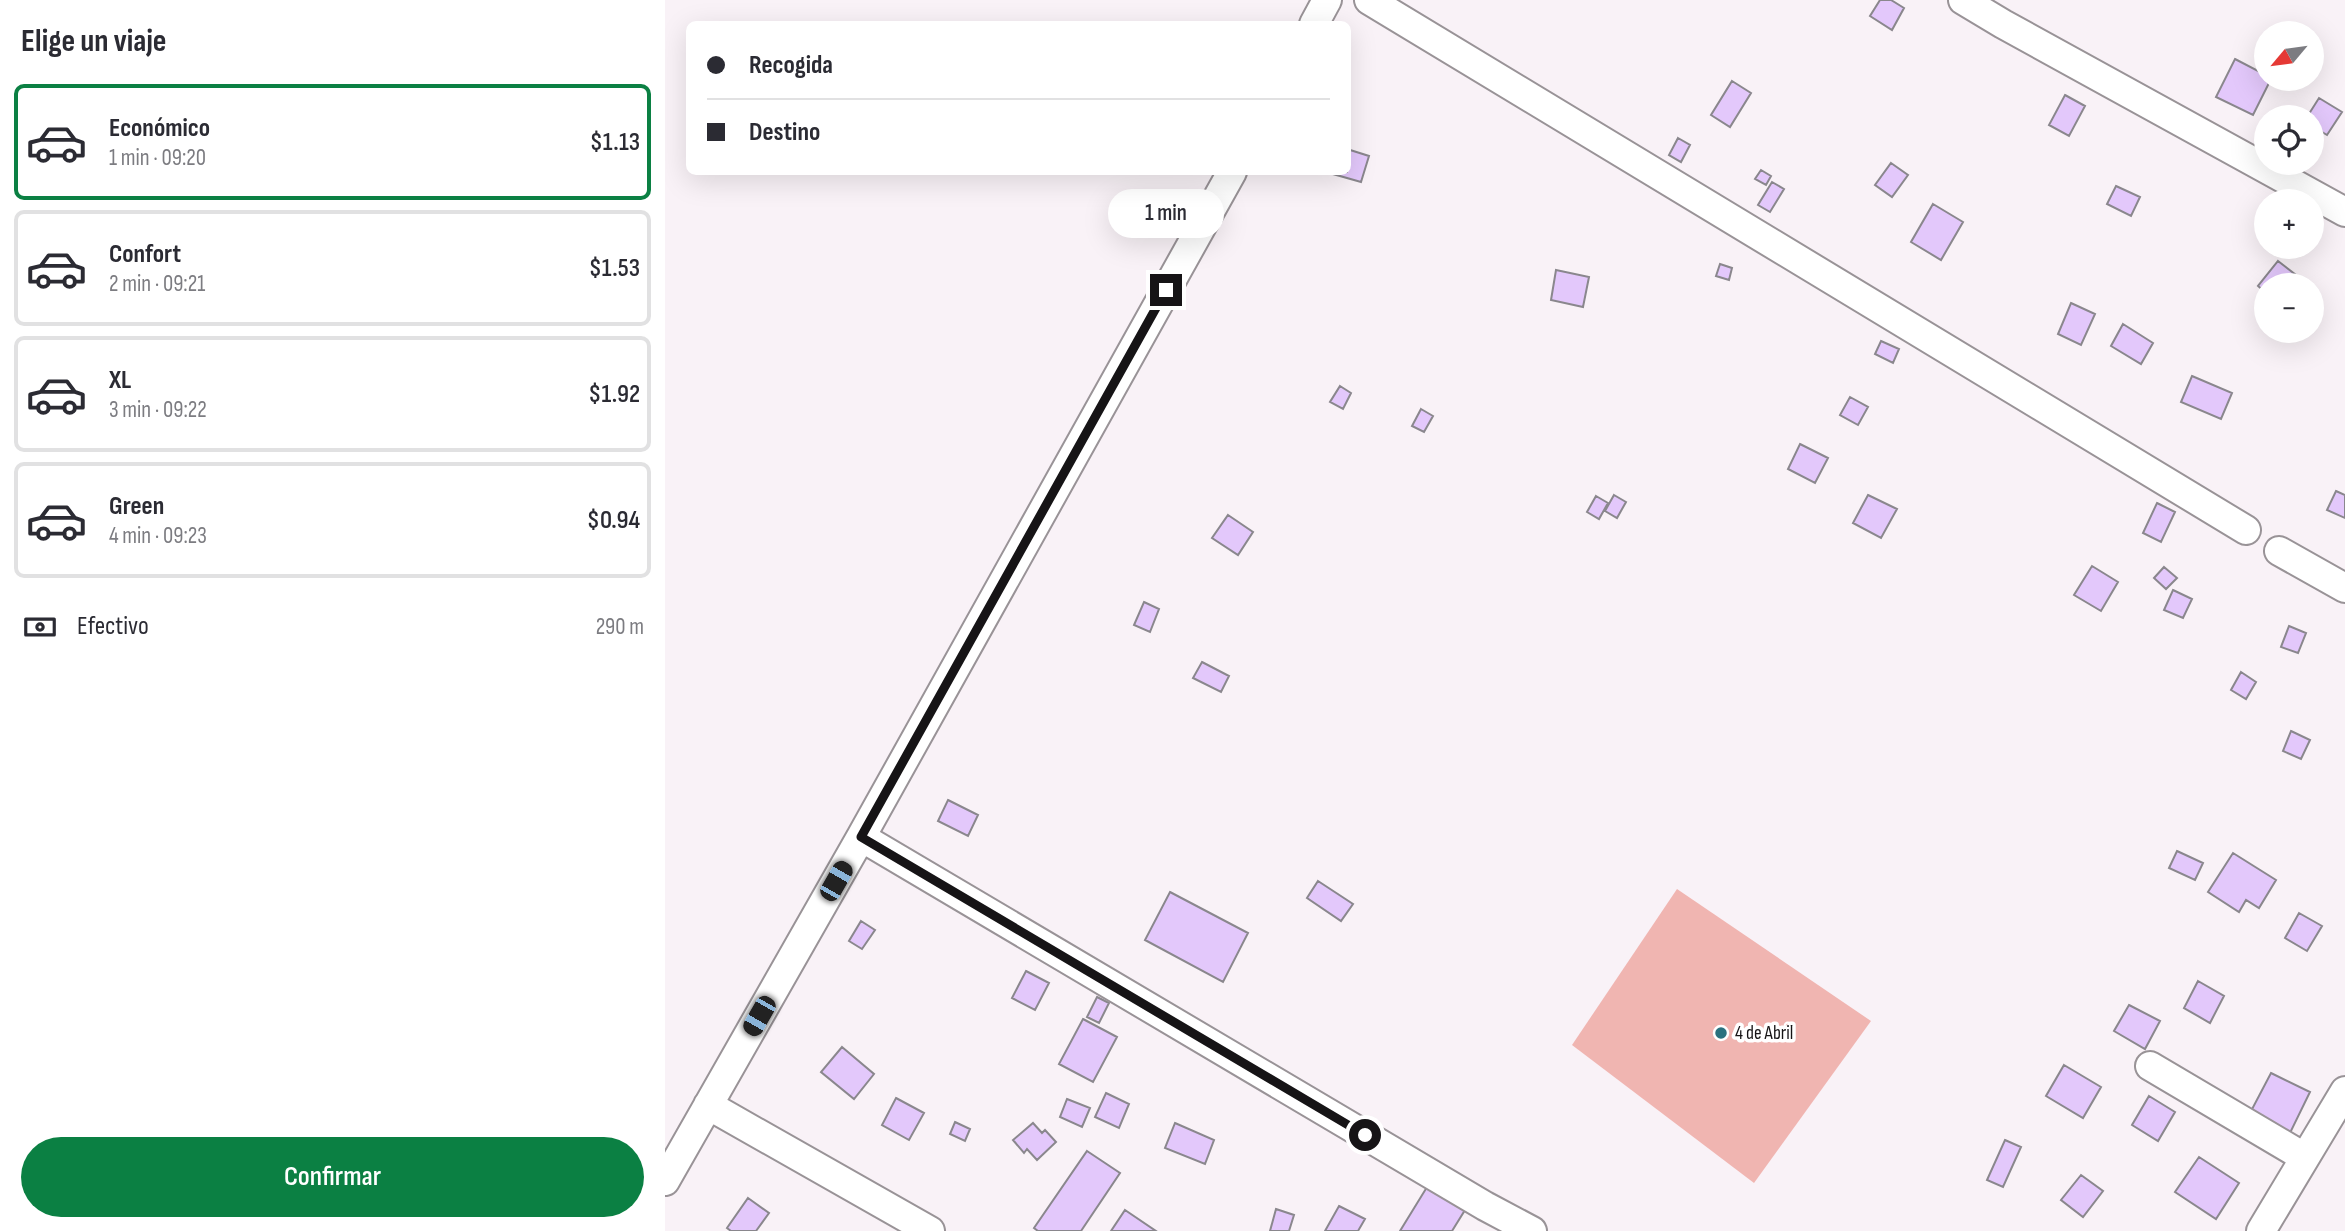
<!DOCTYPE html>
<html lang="es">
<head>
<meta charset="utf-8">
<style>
  :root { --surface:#fff; --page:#f7f7f7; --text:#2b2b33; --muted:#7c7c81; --line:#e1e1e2; --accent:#0b8043 }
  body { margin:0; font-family:"Sofia Sans Condensed",sans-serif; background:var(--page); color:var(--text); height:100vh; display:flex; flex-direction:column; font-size:26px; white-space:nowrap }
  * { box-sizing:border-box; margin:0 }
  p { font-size:23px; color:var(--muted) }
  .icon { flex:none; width:38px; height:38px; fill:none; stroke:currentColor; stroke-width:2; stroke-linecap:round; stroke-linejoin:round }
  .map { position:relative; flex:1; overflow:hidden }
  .drawer { display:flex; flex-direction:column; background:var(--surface); width:665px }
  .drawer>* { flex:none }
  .hud { position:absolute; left:21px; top:21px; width:665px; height:154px; border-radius:10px; box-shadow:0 7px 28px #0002; display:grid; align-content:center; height:154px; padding:0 21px; background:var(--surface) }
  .needle { width:46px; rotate:241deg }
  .fabs { position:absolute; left:1589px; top:21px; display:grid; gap:14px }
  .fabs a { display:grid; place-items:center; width:70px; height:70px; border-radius:50%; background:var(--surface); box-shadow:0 7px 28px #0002; font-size:35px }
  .end { position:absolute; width:32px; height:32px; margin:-16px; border:9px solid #161416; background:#fff; box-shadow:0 0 0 4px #fff }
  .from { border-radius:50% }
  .bubble { position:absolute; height:49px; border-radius:24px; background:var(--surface); box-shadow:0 7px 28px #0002; font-size:23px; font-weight:600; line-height:49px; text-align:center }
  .car { position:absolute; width:21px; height:42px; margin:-21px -10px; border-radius:9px; box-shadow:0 0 5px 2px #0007; background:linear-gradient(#222 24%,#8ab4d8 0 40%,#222 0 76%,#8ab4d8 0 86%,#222 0) }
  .hud b { display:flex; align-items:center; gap:24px; height:66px; font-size:26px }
  .hud b+b { border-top:2px solid var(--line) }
  .hud i { width:18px; height:18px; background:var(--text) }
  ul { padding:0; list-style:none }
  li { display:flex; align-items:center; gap:21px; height:116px; margin:0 14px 10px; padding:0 7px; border:4px solid var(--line); border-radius:10px }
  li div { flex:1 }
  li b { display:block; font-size:26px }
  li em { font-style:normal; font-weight:600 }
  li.on { border-color:var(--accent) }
  li>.icon { width:63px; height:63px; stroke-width:1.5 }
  h2 { padding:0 21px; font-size:32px; line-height:84px }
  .pay { display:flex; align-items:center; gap:18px; height:77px; padding:0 21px; font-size:26px }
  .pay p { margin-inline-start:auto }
  .button { display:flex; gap:14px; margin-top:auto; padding:14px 21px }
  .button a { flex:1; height:80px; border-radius:42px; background:var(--accent); color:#fff; font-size:28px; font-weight:600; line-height:80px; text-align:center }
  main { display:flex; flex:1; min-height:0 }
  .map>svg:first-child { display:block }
</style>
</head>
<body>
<main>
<section class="drawer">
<h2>Elige un viaje</h2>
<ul>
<li class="on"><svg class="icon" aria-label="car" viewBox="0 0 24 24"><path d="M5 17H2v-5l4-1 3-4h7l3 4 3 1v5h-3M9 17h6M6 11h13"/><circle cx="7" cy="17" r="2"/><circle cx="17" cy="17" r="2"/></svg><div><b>Económico</b><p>1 min · 09:20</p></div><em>$1.13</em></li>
<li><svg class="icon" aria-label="car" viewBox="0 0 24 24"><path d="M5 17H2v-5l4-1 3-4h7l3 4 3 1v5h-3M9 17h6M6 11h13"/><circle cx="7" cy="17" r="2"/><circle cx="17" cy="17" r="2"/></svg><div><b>Confort</b><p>2 min · 09:21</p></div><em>$1.53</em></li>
<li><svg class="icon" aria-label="car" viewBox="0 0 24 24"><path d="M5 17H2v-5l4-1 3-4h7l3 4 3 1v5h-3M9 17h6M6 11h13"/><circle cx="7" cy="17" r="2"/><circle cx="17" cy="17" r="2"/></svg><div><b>XL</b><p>3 min · 09:22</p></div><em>$1.92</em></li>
<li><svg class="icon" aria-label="car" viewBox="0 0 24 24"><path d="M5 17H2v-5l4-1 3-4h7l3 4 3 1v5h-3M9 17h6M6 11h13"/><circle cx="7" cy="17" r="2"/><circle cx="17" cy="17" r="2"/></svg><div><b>Green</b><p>4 min · 09:23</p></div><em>$0.94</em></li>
</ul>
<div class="pay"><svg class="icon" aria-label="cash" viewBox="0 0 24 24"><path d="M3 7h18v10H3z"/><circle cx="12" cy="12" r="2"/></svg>Efectivo<p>290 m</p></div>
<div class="button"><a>Confirmar</a></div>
</section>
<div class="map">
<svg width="1680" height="1231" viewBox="0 0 1680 1231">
  <rect width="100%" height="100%" fill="#f9f2f7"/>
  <path fill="#f0b5b1" d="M1012 889 1206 1021 1089 1183 907 1045Z"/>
  <path fill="#e3c8fb" stroke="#8a878d" stroke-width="2" d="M1215 0H1226L1239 8 1227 30 1205 16Z
    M1570 59 1601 75V79H1606L1588 115 1551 97Z
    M1067 81 1086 93 1065 127 1046 115Z
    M1400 95 1420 106 1404 136 1384 125Z
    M1654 98 1677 112 1662 135 1647 126V117H1642Z
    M1013 138 1025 145 1016 162 1004 155Z
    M682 149 704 156 696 182 668 174 669 172H682Z
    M1226 163 1243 175 1227 197 1210 185Z
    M1096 170 1106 176 1101 185 1090 179Z
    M1107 182 1119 189 1105 212 1093 205Z
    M1451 186 1475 197 1466 216 1442 204Z
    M1268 204 1298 222 1276 260 1246 242Z
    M1613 261 1631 275 1623 285H1601V293L1593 286Z
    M1055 264 1067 268 1064 280 1051 276Z
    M891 270 924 277 918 307 886 300Z
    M1406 303 1430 314 1416 345 1393 334Z
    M1458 324 1488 343 1476 364 1446 346Z
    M1216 341 1234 349 1228 363 1210 354Z
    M1527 376 1567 393 1556 419 1516 402Z
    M675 386 686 393 678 409 665 402Z
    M1185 397 1203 407 1193 425 1175 415Z
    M756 409 768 416 759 432 747 426Z
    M1135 444 1163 458 1150 483 1123 469Z
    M1671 491 1680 495V518L1662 510Z
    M949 495 961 502 952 518 940 511Z
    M1203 495 1232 509 1216 538 1188 523Z
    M931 496 943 503 934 519 922 512Z
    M1492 503 1510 512 1496 542 1478 533Z
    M563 515 588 532 573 555 547 538Z
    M1427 566 1453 582 1436 611 1409 595Z
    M1499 567 1512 578 1501 589 1489 578Z
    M1508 590 1527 599 1518 618 1499 610Z
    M479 602 494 609 485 632 469 625Z
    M1624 626 1641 633 1633 653 1616 647Z
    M537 662 564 676 556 692 528 678Z
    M1576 672 1591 682 1581 699 1566 690Z
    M1626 731 1645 740 1636 759 1618 751Z
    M283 800 313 815 303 836 273 821Z
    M1512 851 1538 863 1530 880 1504 868Z
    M1568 853 1611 880 1594 908 1581 900 1574 912 1543 892Z
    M653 881 688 904 676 921 642 898Z
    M505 892 583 933 558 982 480 940Z
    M1634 913 1657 926 1642 951 1620 938Z
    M196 921 210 930 197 949 184 941Z
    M361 971 384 983 370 1010 347 998Z
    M1533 981 1559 996 1545 1023 1519 1008Z
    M432 997 444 1003 434 1023 422 1017Z
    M1464 1005 1495 1021 1480 1049 1449 1031Z
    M418 1019 452 1037 428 1082 394 1064Z
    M177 1047 209 1074 189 1099 156 1072Z
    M1399 1065 1436 1087 1418 1118 1381 1096Z
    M1606 1073 1645 1092 1625 1133 1585 1113Z
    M441 1093 464 1104 454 1128 430 1117Z
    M1484 1096 1510 1112 1493 1141 1467 1125Z
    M231 1098 259 1113 244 1140 217 1125Z
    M402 1099 425 1108 417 1127 395 1117Z
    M290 1122 305 1129 300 1141 285 1134Z
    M368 1123 377 1133 380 1130 391 1142 372 1160 362 1149 359 1153 348 1140Z
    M510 1123 549 1140 540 1164 500 1148Z
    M1340 1140 1356 1147 1338 1187 1322 1180Z
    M422 1151 455 1173 416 1231H373L369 1228Z
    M1534 1157 1574 1183 1551 1219 1510 1192Z
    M1416 1175 1438 1191 1418 1217 1396 1200Z
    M762 1187 800 1210 787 1231H735Z
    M83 1198 104 1213 91 1231H66L62 1228Z
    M674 1206 700 1219 693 1231H660Z
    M611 1209 629 1215 624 1231H605Z
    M460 1210 491 1231H446Z"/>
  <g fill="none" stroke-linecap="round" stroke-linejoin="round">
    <defs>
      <path id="minor" d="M704 0 1581 530
        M1298 0 1338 24 1680 212
        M649 24 662 0
        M1614 551 1680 588
        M196 837 820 1206 867 1231
        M1485 1066 1639 1157
        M43 1105 265 1231
        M0 1181 196 837 567 172
        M1596 1231 1680 1091"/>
    </defs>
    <use href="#minor" stroke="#999397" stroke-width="32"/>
    <use href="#minor" stroke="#fff" stroke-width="28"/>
  </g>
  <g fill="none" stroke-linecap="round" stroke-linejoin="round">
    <path stroke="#161416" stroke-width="9" d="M501 290 196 837 700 1135"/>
  </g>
  <circle fill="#2b717e" stroke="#fff" stroke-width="2.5" cx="1056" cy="1033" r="7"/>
  <g text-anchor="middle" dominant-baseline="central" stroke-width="7" stroke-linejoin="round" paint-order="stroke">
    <g font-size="19" fill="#161416" stroke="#fff" text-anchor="start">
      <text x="1070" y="1033">4 de Abril</text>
    </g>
  </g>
</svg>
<div class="fabs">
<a><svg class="needle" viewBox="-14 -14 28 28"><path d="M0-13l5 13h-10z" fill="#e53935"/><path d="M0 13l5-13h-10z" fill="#7c7c81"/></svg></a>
<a><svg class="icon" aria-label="locate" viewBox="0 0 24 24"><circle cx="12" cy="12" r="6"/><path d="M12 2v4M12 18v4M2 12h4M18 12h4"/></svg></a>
<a>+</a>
<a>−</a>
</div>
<i class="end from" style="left:700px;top:1135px"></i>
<i class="end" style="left:501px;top:290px"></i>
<div class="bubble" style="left:443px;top:189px;width:116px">1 min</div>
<i class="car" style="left:171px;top:881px;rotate:30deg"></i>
<i class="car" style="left:94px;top:1016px;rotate:210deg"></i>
<div class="hud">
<b><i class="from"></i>Recogida</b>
<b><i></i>Destino</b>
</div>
</div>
</main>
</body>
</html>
